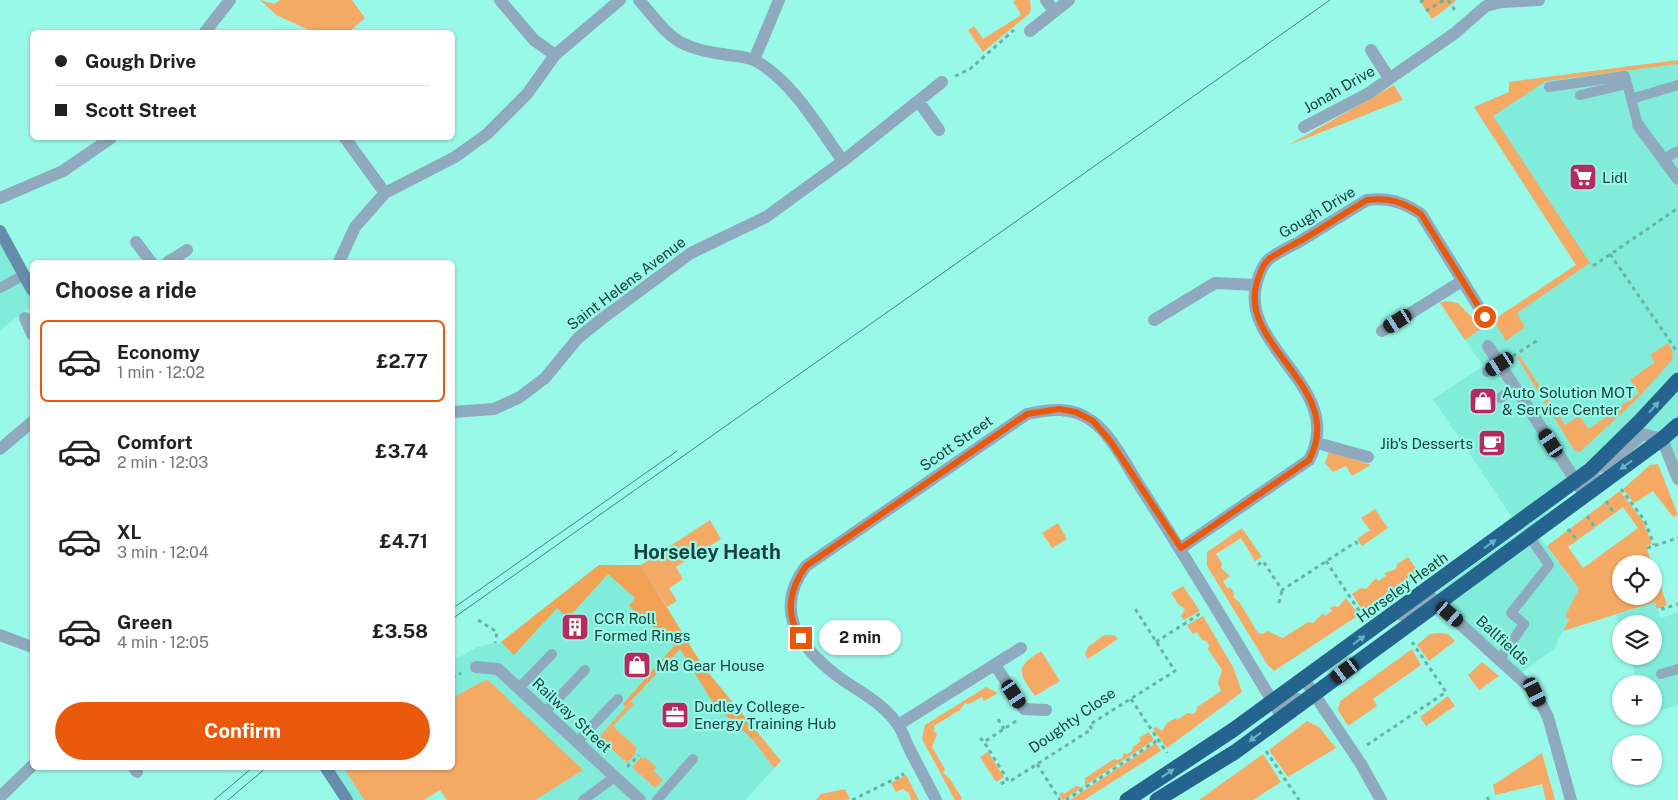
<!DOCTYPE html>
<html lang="en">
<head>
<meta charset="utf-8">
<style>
  :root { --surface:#fff; --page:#f2f2f2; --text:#222; --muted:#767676; --line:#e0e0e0; --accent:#ea580c }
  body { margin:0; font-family:"Public Sans",sans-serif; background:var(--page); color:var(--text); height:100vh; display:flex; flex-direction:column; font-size:19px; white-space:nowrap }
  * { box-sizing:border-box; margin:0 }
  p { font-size:16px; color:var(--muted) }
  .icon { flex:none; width:28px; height:28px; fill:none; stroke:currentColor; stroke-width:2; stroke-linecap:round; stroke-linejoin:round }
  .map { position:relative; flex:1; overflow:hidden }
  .drawer { position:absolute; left:30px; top:260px; width:425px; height:510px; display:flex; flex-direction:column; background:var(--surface); border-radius:8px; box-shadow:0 1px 4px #0004 }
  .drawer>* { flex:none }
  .banner { position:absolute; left:30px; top:30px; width:425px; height:110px; border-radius:8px; box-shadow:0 1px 4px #0004; display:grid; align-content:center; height:110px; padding:0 25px; background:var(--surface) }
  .controls { position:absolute; left:1612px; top:555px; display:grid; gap:10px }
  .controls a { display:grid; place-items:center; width:50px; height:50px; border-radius:50%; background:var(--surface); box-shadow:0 1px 4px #0004; font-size:25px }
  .end { position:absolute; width:22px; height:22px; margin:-11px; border:6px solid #ea580c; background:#fff; box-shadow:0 0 0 2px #fff }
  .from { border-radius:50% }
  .bubble { position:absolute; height:35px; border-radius:18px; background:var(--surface); box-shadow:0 1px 4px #0004; font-size:16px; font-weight:700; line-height:35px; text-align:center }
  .car { position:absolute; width:15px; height:30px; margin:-15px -8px; border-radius:6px; box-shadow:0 0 4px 1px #0007; background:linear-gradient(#222 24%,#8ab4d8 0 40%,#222 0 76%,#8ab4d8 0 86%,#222 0) }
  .banner b { display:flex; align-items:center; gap:18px; height:48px; font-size:19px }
  .banner b+b { border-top:1px solid var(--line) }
  .banner i { width:12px; height:12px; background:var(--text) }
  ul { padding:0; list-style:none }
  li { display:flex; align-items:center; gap:15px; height:82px; margin:0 10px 8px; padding:0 15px; border:2px solid transparent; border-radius:8px }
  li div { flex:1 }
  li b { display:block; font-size:19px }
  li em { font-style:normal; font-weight:700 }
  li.on { border-color:var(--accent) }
  li>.icon { width:45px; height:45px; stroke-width:1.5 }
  h2 { padding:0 25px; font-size:22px; line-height:60px }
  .cta { display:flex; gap:10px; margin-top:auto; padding:10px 25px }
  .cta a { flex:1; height:58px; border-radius:30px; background:var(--accent); color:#fff; font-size:20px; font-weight:700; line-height:58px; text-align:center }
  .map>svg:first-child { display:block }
</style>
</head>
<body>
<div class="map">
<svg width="1678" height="800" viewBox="0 0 1678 800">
  <rect width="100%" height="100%" fill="#99f9e9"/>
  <path fill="#82ecdb" d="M1678 60V479L1662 439 1643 434 1531 526 1579 589 1565 616 1569 618 1554 649 1518 675 1430 597 1521 531 1433 399 1483 366 1465 340 1576 265 1474 107 1509 92V82Z
    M0 231 32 290V306L0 330Z
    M599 565H641L702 665 781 761 745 800H447L440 790 424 800H347L326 768H452L453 661 477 647 501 642Z
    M1655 602 1661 618 1678 612V705L1654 713V684H1638L1629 656H1654V624H1621V632L1616 615Z"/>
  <path fill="#f4aa65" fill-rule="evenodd" d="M260 0 274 4 280 0H352L365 18 349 32H313L276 15Z
    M1016 0H1030L1031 9 1029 14 983 52 968 30 974 26 983 39 1021 15 1013 1Z
    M1419 0H1455L1456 1 1432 19Z
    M1678 60V64L1546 81 1493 116 1590 263 1517 313 1525 327 1506 341 1493 320 1576 265 1474 107 1509 92V82Z
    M1394 85 1403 100 1289 145Z
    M1445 301 1458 303 1482 328 1465 340 1440 303Z
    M1668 343 1673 352 1672 360 1638 398 1580 452 1574 450 1517 357 1519 355 1565 425 1579 416 1589 429 1639 393 1630 380 1655 362 1650 355Z
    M1329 451 1371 465 1352 476 1346 466 1333 472 1325 463Z
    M1658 464 1678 515 1673 517 1653 491 1634 503 1623 489 1650 465Z
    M1620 491 1643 521 1652 544 1646 546 1652 564H1621V596H1654V567L1667 605 1657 609 1655 602 1563 631 1569 619 1565 616 1579 589 1547 546ZM1623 507 1638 528 1583 568 1568 547Z
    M1375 509 1388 528 1362 546 1357 539 1370 530 1361 518Z
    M710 520 721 539 676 567 683 579 669 588 677 601 667 607 641 565Z
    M1058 523 1067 539 1052 548 1042 533Z
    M1242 528 1262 557 1255 561 1241 538 1216 554 1222 563 1221 568 1230 576 1223 581 1227 588 1230 587 1234 593 1233 597 1240 603 1258 633 1263 634 1267 631 1283 638 1308 622 1313 623 1323 613 1325 616 1332 611 1330 608 1334 606 1338 607 1346 598 1359 615 1274 671 1267 664 1207 566V552Z
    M1408 557 1418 571 1363 611 1352 594 1361 588 1366 589 1376 578 1378 581 1386 576 1384 573 1396 569 1397 564Z
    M1183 586 1200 611 1184 620 1181 616 1185 609 1178 604 1171 593Z
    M1203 616 1233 667 1242 692 1167 748 1153 729 1156 727 1162 731 1167 723 1176 718 1177 720 1187 713 1192 714 1196 712 1197 707 1221 691 1218 683 1222 670 1208 649 1209 645 1206 641 1202 640 1197 632 1193 634 1187 625Z
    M1439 633 1448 634 1455 641 1429 661 1417 645 1430 634Z
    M1104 635H1114L1118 639 1088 659 1085 654 1088 647Z
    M1412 649 1421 665 1373 699 1377 706 1348 726 1338 710 1340 701Z
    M1041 651 1060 681 1035 696C1017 671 1016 667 1041 651Z
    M1482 662 1499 676 1479 690 1468 675Z
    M488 680 583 770 535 800H447L440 790 424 800H364L344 768H452L453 698 479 683Z
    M986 687 998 693 984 701 982 697 969 704 965 703 960 710 934 726V731L937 734 932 747 945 769 943 773 950 779 962 798 961 800H955L922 739 925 725Z
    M1448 696 1455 706 1426 726 1420 717Z
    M631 701 634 704 613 726 637 748 635 751 636 753 627 763 599 737Z
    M1307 721 1319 727 1336 748 1288 777 1269 750Z
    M1149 732 1154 740 1063 800 1059 794 1062 792 1064 794 1076 786 1081 787 1085 785V778L1114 759 1118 760 1122 758 1124 753 1128 754 1132 751 1133 747 1141 741 1139 738Z
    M759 734 781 761 774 768 753 740Z
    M1156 743 1161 751 1084 800H1070Z
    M988 752 1004 777 996 782 980 757Z
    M1542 753 1555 800H1546L1542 784 1495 795 1493 785Z
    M1263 754 1281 782 1253 800H1199Z
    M641 757 643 759 645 757 656 767 653 771 663 780 655 788 632 767Z
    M906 775 919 800H911L909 793 903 789 896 792 891 783Z
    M845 789 850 799 848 800H816L821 794Z"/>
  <path fill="#f2a255" d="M599 565H641L702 665 759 734 753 740 713 703 680 649 625 707 623 704 674 646 629 606 635 598 608 574 568 618 557 608 514 655 501 642Z"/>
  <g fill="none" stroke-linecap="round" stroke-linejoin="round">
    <path stroke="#68b2a6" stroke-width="3" stroke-dasharray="4 4" stroke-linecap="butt" d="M1448 0 1456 12
      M1420 2 1424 0
      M1426 11 1444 0
      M955 76 970 69 1014 30
      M1610 254 1678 353
      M1593 266 1678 208
      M1513 356 1538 340
      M1621 489 1645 521 1654 545
      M1606 501 1614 513
      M1587 516 1595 527
      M1568 529 1577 540
      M1647 548 1678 538
      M1326 561 1362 615
      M1258 565 1263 561 1282 590 1356 542 1360 547
      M1279 603 1282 590
      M1662 607 1663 609 1678 604
      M478 620 497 632 495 643
      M1156 642 1201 613
      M452 678 461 673
      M1131 699 1167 753
      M998 719 1004 729
      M1016 721 984 742 1009 782 1092 729 1089 725 1175 671 1134 607
      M980 738 984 742
      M1367 745 1446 692 1412 642
      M1266 751 1299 800
      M1037 764 1060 800
      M627 767 639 755
      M1001 784 1007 780
      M1487 797 1489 800
      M852 800 903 775 902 773
      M1066 800 1158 740"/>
    <path stroke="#8fa9be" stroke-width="10" d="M1549 87 1625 76 1638 125
      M1580 95 1627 84
      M1631 99 1678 85
      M1663 159 1678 151
      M0 288 24 275
      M1487 372 1500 364
      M1500 398 1515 388
      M1500 659 1524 624 1511 613 1549 565 1529 536
      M1661 674 1678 669
      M519 688 552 654
      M545 712 585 670
      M577 742 618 699
      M583 800 615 777
      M657 800 693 759"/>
    <path stroke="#8fa9be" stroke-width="12" d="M500 0 534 40 555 55
      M639 0C670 36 673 47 722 54 732 56 747 56 756 61 794 83 818 127 843 161
      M1046 0 1054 11
      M1030 31 1069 0
      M205 32 230 0
      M1371 50 1389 78
      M754 60 779 0
      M919 102 939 130
      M1638 125 1678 179
      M1304 127 1369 93 1455 33 1486 6 1502 2 1539 0
      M345 138 385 193
      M0 198 63 171 111 138
      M136 242 151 262
      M168 262 187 250
      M339 262 355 227 385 193 455 157 487 134 527 94 555 55 620 0
      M25 318 32 334
      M1154 320 1215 283 1256 285
      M1382 331 1462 281
      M1488 346 1585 495
      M452 412 494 409 520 397 545 378 578 338 603 318 691 253 766 217 843 161 942 82
      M1317 443 1368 457
      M0 449 32 422
      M1590 470 1607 465 1643 434 1662 439 1678 479
      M1580 488 1591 479 1604 481
      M1181 548 1309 460C1348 389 1237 346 1257 282 1259 275 1263 264 1269 259 1278 252 1289 247 1299 242 1321 228 1344 214 1367 200 1388 197 1403 202 1421 214L1485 317
      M1425 592 1535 692 1548 717 1571 800
      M1395 614 1407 615 1430 597
      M0 635 32 647
      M995 665 1024 709 1046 710
      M476 667 498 669 640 800
      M1304 679 1361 764 1381 800
      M1278 711 1294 698 1304 701
      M898 725 1021 648
      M134 768 137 772
      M0 797 32 766
      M936 800C927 782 917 764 908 746 905 739 902 731 898 725 883 702 857 691 836 675 798 645 773 610 806 566L1027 414C1050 409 1072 406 1092 421 1110 433 1127 466 1139 485 1189 561 1235 640 1282 717"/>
    <path stroke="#658cab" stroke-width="12" d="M0 231 32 290
      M326 768 347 800"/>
    <path stroke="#266490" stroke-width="15" d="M1127 800 1233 730 1590 470 1640 421 1678 380
      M1157 800 1235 752 1662 439 1678 425"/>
    <path stroke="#47847a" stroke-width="1" d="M452 609 677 451
      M452 619 1330 0
      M214 800 252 768
      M228 800 266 768"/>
  </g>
  <defs><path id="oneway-solid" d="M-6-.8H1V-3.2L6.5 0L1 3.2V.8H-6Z" transform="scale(1.25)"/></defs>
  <g fill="#65b6c1">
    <use href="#oneway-solid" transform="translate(1654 407) rotate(-48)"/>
    <use href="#oneway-solid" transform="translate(1626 465) rotate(144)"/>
    <use href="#oneway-solid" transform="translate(1490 544) rotate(-36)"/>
    <use href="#oneway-solid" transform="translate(1359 640) rotate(-36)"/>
    <use href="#oneway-solid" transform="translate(1255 737) rotate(144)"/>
    <use href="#oneway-solid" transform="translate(1168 773) rotate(-34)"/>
  </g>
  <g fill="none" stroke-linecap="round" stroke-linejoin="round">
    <path stroke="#ea580c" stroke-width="6" d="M801 638C784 614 790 588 806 566L1027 414 1059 409 1076 412 1093 421 1111 442 1181 548 1309 460C1348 389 1237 346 1257 282 1259 275 1263 264 1269 259 1279 252 1291 246 1302 240 1324 227 1345 213 1367 200 1388 197 1403 202 1421 214L1485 317"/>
  </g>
  <defs>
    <symbol id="supermarket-square" viewBox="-11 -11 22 22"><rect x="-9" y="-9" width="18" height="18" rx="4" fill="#b62a60" stroke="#99f9e9"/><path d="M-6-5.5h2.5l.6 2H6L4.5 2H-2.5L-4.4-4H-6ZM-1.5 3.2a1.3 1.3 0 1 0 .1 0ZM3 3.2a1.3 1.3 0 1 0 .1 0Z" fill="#fff"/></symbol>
    <symbol id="shop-square" viewBox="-11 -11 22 22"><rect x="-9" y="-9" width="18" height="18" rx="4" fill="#b62a60" stroke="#99f9e9"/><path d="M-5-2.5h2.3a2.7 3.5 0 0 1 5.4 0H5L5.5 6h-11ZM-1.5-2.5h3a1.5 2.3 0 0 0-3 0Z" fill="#fff"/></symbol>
    <symbol id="cafe-square" viewBox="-11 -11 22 22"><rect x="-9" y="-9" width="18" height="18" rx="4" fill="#b62a60" stroke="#99f9e9"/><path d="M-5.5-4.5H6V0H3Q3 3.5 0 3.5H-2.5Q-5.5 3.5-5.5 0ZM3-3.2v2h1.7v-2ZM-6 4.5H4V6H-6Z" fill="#fff"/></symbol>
    <symbol id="building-square" viewBox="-11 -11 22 22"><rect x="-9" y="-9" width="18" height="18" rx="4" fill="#b62a60" stroke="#99f9e9"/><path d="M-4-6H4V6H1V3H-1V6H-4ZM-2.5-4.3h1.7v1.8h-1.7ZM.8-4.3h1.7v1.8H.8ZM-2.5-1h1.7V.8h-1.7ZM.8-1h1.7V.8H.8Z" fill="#fff"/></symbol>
    <symbol id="office-square" viewBox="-11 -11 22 22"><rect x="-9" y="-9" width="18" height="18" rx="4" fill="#b62a60" stroke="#99f9e9"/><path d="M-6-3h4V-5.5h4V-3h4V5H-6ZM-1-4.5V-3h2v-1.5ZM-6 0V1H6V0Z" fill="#fff"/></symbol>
  </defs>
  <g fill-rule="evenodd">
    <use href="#supermarket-square" x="1567" y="161" width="32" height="32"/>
    <use href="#shop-square" x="1467" y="385" width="32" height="32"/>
    <use href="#cafe-square" x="1476" y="427" width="32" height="32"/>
    <use href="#building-square" x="559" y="611" width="32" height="32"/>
    <use href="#shop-square" x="621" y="649" width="32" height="32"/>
    <use href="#office-square" x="659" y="699" width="32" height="32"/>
  </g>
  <g text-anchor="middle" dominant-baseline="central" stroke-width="4.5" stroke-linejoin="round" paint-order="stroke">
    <g font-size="15" fill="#1a433d" stroke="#99f9e9">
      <text transform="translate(1339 89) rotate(-30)">Jonah Drive</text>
      <text transform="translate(1317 212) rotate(-31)">Gough Drive</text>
      <text transform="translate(626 283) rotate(-37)">Saint Helens Avenue</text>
      <text transform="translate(956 443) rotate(-35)">Scott Street</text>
      <text transform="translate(1402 587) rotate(-36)">Horseley Heath</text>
      <text transform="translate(1503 640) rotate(42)">Ballfields</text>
      <text transform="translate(572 715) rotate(43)">Railway Street</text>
      <text transform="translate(1072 720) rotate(-35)">Doughty Close</text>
    </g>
    <g font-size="15" fill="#1a433d" stroke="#99f9e9" text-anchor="start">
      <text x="1602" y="177">Lidl</text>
      <text x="1502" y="392">Auto Solution MOT<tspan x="1502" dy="17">&amp; Service Center</tspan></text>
      <text x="1473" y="443" text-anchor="end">Jib's Desserts</text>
      <text x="594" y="618">CCR Roll<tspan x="594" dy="17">Formed Rings</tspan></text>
      <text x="656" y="665">M8 Gear House</text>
      <text x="694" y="706">Dudley College-<tspan x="694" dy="17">Energy Training Hub</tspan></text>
    </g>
    <g font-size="20" font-weight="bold" fill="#1a433d" stroke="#99f9e9">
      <text x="707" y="552">Horseley Heath</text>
    </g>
  </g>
</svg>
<div class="controls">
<a><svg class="icon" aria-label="locate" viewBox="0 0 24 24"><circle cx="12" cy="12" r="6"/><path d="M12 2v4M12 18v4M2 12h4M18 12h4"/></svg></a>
<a><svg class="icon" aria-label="layers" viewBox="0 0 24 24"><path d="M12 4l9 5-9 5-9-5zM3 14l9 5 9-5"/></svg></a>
<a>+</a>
<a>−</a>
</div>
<i class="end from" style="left:1485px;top:317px"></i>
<i class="end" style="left:801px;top:638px"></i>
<div class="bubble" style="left:819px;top:620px;width:82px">2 min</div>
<i class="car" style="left:1398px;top:321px;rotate:238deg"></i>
<i class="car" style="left:1500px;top:364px;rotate:237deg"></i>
<i class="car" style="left:1551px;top:443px;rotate:327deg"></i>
<i class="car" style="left:1450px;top:614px;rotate:131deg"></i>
<i class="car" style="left:1345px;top:671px;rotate:234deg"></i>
<i class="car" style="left:1535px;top:692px;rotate:154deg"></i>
<i class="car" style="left:1014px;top:694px;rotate:147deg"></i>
<div class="banner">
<b><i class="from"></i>Gough Drive</b>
<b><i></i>Scott Street</b>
</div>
<section class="drawer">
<h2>Choose a ride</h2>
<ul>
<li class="on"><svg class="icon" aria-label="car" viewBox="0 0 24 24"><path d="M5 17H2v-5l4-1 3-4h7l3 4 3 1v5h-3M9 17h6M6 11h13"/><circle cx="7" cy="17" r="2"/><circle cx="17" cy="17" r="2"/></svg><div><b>Economy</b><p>1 min · 12:02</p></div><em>£2.77</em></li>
<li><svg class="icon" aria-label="car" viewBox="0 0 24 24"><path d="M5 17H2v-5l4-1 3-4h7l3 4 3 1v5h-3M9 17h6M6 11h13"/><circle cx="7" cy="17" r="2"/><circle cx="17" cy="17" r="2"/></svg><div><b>Comfort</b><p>2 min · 12:03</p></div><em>£3.74</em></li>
<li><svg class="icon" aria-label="car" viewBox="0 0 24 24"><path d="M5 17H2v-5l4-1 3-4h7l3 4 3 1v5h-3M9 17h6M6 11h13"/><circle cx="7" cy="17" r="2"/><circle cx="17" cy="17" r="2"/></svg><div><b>XL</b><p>3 min · 12:04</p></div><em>£4.71</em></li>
<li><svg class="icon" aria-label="car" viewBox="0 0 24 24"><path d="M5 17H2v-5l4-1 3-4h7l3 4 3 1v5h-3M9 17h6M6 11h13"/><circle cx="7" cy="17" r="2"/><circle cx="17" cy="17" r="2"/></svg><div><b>Green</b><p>4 min · 12:05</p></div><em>£3.58</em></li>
</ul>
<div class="cta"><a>Confirm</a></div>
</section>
</div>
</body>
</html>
